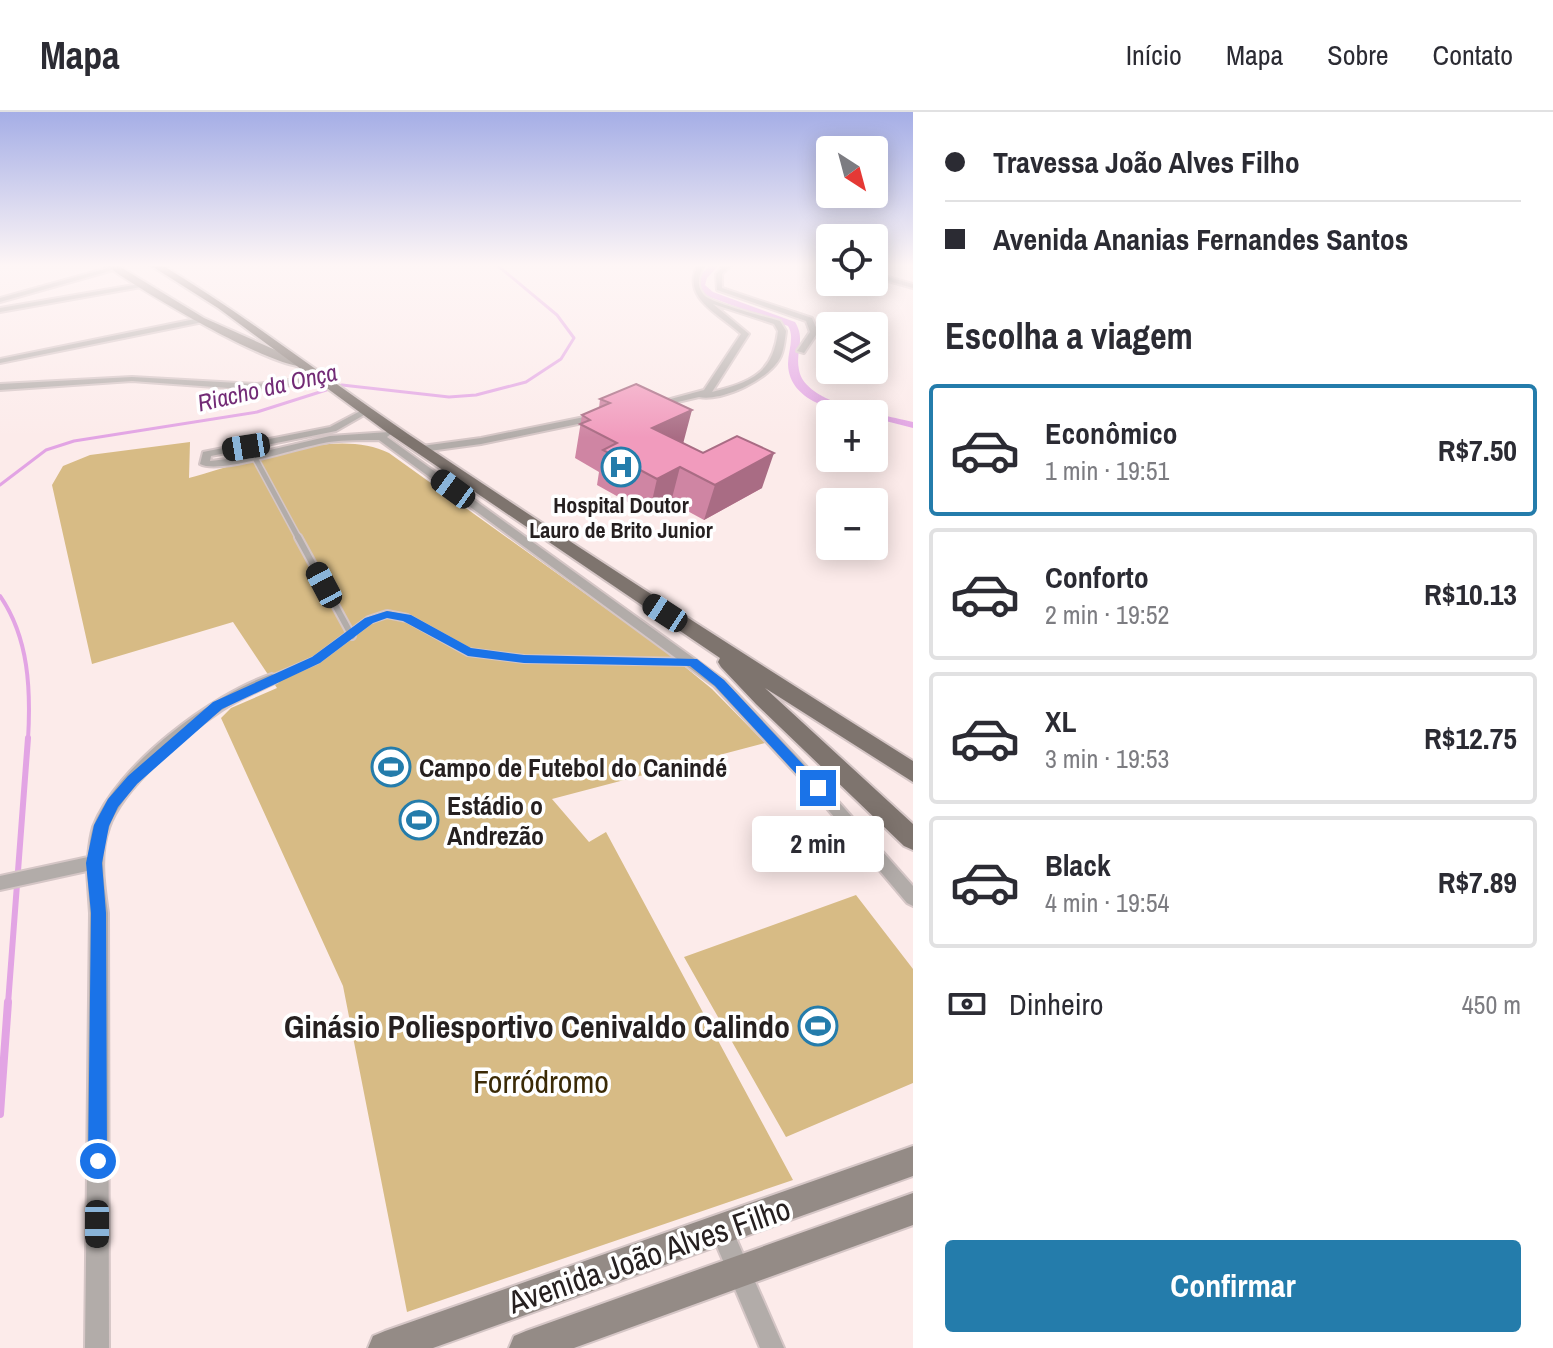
<!DOCTYPE html>
<html lang="pt">
<head>
<meta charset="utf-8">
<style>
  :root { --surface:#fff; --page:#f2f2f3; --text:#2b2b33; --muted:#7c7c81; --line:#e1e1e2; --accent:#247cab }
  body { margin:0; font-family:"Archivo Narrow",sans-serif; background:var(--page); color:var(--text); height:100vh; display:flex; flex-direction:column; font-size:30px; white-space:nowrap }
  * { box-sizing:border-box; margin:0 }
  p { font-size:26px; color:var(--muted) }
  .icon { flex:none; width:44px; height:44px; fill:none; stroke:currentColor; stroke-width:2; stroke-linecap:round; stroke-linejoin:round }
  .map { position:relative; flex:1; overflow:hidden }
  .sheet { display:flex; flex-direction:column; background:var(--surface); width:640px }
  .sheet>* { flex:none }
  .banner { display:grid; align-content:center; height:176px; padding:0 32px; background:var(--surface) }
  .needle { width:52px; rotate:144deg }
  .tools { position:absolute; left:816px; top:24px; display:grid; gap:16px }
  .tools a { display:grid; place-items:center; width:72px; height:72px; border-radius:8px; background:var(--surface); box-shadow:0 4px 20px #0003; font-size:40px }
  .end { position:absolute; width:36px; height:36px; margin:-18px; border:10px solid #1a73e8; background:#fff; box-shadow:0 0 0 4px #fff }
  .from { border-radius:50% }
  .bubble { position:absolute; height:56px; border-radius:8px; background:var(--surface); box-shadow:0 4px 20px #0003; font-size:26px; font-weight:700; line-height:56px; text-align:center }
  .car { position:absolute; width:24px; height:48px; margin:-24px -12px; border-radius:10px; box-shadow:0 0 6px 2px #0007; background:linear-gradient(#222 24%,#8ab4d8 0 40%,#222 0 76%,#8ab4d8 0 86%,#222 0) }
  .banner b { display:flex; align-items:center; gap:28px; height:76px; font-size:30px }
  .banner b+b { border-top:2px solid var(--line) }
  .banner i { width:20px; height:20px; background:var(--text) }
  ul { padding:0; list-style:none }
  li { display:flex; align-items:center; gap:24px; height:132px; margin:0 16px 12px; padding:0 16px; border:4px solid var(--line); border-radius:8px }
  li div { flex:1 }
  li b { display:block; font-size:30px }
  li em { font-style:normal; font-weight:700 }
  li.selected { border-color:var(--accent) }
  li>.icon { width:72px; height:72px; stroke-width:1.5 }
  h2 { padding:0 32px; font-size:36px; line-height:96px }
  .pay { display:flex; align-items:center; gap:20px; height:88px; padding:0 32px; font-size:30px }
  .pay p { margin-inline-start:auto }
  .button { display:flex; gap:16px; margin-top:auto; padding:16px 32px }
  .button a { flex:1; height:92px; border-radius:8px; background:var(--accent); color:#fff; font-size:32px; font-weight:700; line-height:92px; text-align:center }
  header { display:flex; align-items:center; gap:48px; box-sizing:border-box; height:112px; padding:0 40px; background:var(--surface); border-bottom:2px solid var(--line) }
  header strong { font-size:38px }
  nav { display:flex; gap:44px; margin-inline-start:auto; font-size:28px }
  main { display:flex; flex:1; min-height:0 }
  .map>svg:first-child { display:block }
</style>
</head>
<body>
<header>
<strong>Mapa</strong>
<nav><a>Início</a><a>Mapa</a><a>Sobre</a><a>Contato</a></nav>
</header>
<main>
<div class="map">
<svg width="913" height="1236" viewBox="0 0 913 1236">
  <rect width="100%" height="100%" fill="#fcebea"/>
  <path fill="#d7bb85" d="M190 330 189 366C245 351 336 314 389 341L668 541 712 577 765 631 552 687 589 730 606 720 793 1068 407 1200 343 874 221 606 231 596 277 576 233 510 92 552 52 373 63 354 90 343Z
    M856 783 913 857V971L786 1025 684 845Z"/>
  <g fill="none" stroke-linecap="round" stroke-linejoin="round">
    <path stroke="#e2a4e4" stroke-width="3" d="M0 373 46 338 74 329 257 300 342 273 449 285 476 283 526 270 561 247 574 226 557 203 497 153"/>
    <path stroke="#e2a4e4" stroke-width="4" d="M0 484C29 526 31 578 28 628"/>
    <path stroke="#e2a4e4" stroke-width="6" d="M8 892 28 626"/>
    <path stroke="#e2a4e4" stroke-width="8" d="M0 1002 8 890"/>
    <path fill="#e2a4e4" fill-rule="evenodd" d="M710 153H719L707 166 705 173 713 180 795 210C806 228 795 239 799 258 805 293 883 302 913 310V316L874 306V302C842 302 789 292 788 252 788 239 795 225 788 214L707 184 697 173 699 165Z"/>
    <defs>
      <path id="lane-far1" d="M254 344 299 427"/>
      <path id="lane" d="M298 425 352 524
        M272 567 316 548 369 508 387 502 407 506 468 540 524 547 689 550"/>
      <path id="street" d="M698 153H704C699 163 695 174 705 184 713 191 765 205 780 209L786 219C785 227 784 237 781 244 771 267 722 290 699 285L652 296V292L704 278 741 222C721 203 680 186 698 153ZM713 192 774 212 778 219C773 262 751 270 712 280L749 222Z
        M724 153H731L722 162V176L812 206 818 220 804 241 797 239 810 220 806 209 717 178 716 162Z
        M115 154 117 157 0 190V186Z
        M874 161 913 172V176L874 165Z
        M145 171 147 174 0 200V196Z
        M200 206 203 210 0 251V247Z
        M321 264H324V268L257 278 132 269 0 278V272L132 265 257 272Z
        M364 297 371 299 336 319 211 344 210 349 236 346 330 324 389 320 391 322 387 325 724 568 823 672 913 774V794L907 791 813 680 714 574 379 328C362 328 345 328 329 330 302 334 220 363 200 352L203 340 330 315Z
        M599 302 603 305 602 307 481 332 422 340 417 337 422 334 481 326Z
        M272 562 277 564 279 567 277 570C258 579 239 587 222 598 187 621 122 676 109 716 99 743 104 773 108 801L109 1236H85L90 801 87 759 0 778V764L88 745C89 735 90 725 93 715 116 654 212 582 272 562Z
        M721 1107 729 1110 784 1236H760L710 1118 713 1110Z"/>
      <path id="secondary" d="M106 153H117L204 206 309 253C288 267 129 172 106 153Z
        M913 1034V1064L433 1236H368L373 1224 385 1219Z
        M913 1081V1113L574 1236H509L514 1224 526 1219Z"/>
      <path id="primary" d="M150 153H162C248 205 325 266 408 322 575 434 743 542 913 649V670L765 576 913 712V738L904 734 756 592 721 555 718 550 720 546 388 321 218 196Z"/>
    </defs>
    <use href="#lane-far1" stroke="#d5c6c6" stroke-width="8"/>
    <use href="#lane" stroke="#d5c6c6" stroke-width="10"/>
    <use href="#street" stroke="#d5c6c6" stroke-width="4"/>
    <use href="#secondary" stroke="#d5c6c6" stroke-width="4"/>
    <use href="#primary" stroke="#d5c6c6" stroke-width="4"/>
    <use href="#lane-far1" stroke="#b2aca9" stroke-width="5"/>
    <use href="#lane" stroke="#b2aca9" stroke-width="6"/>
    <use href="#street" fill="#b2aca9" fill-rule="evenodd"/>
    <use href="#secondary" fill="#948b86" fill-rule="evenodd"/>
    <use href="#primary" fill="#7e746e" fill-rule="evenodd"/>
  </g>
  <path fill="#cf85a3" d="M600 287 703 341 762 376 704 408 671 390 649 402 597 373 599 360 575 346 582 303 599 296Z"/>
  <path fill="#a96c84" d="M692 298 683 332 652 316Z
    M774 341 762 376 704 408 715 373Z
    M680 355 671 390 649 402 657 367Z"/>
  <path fill="#f19bbd" stroke="#a96c84" stroke-width="2" d="M636 272 692 298 652 316 703 341 737 324 774 341 715 373 680 355 657 367 603 338 617 331 580 312 590 308 582 303 610 291 600 287Z"/>
  <linearGradient id="sky" x2="0" y2="1"><stop stop-color="#a5aee6"/><stop offset="0.47" stop-color="#fef6f6"/><stop offset="1" stop-color="#fef6f6" stop-opacity="0"/></linearGradient>
  <rect width="913" height="326" fill="url(#sky)"/>
  <path fill="#1a73e8" d="M387 499 411 503 471 536 524 543 697 547 724 568 825 676 823 680H813L715 574 690 554 524 551 468 544 403 509 387 506 373 511 320 551 222 597 137 672 118 695 109 714 102 751 106 801 107 1049 105 1056 98 1059 91 1056 88 1049 91 801 86 751 94 713 108 687 128 664 213 590 312 545 365 506Z"/>
  <defs>
    <symbol id="hospital-ring" viewBox="-11 -11 22 22"><circle r="9.5" fill="#fff" stroke="#247cab" stroke-width="1.5"/><path d="M-5-5h3v3.5h4V-5h3V5h-3V1.5h-4V5h-3Z" fill="#247cab"/></symbol>
    <symbol id="stadium-ring" viewBox="-11 -11 22 22"><circle r="9.5" fill="#fff" stroke="#247cab" stroke-width="1.5"/><path d="M0-5a6.5 5 0 1 0 0 10a6.5 5 0 1 0 0-10ZM-3.5-1.8h7v3.6h-7Z" fill="#247cab"/></symbol>
  </defs>
  <g fill-rule="evenodd">
    <use href="#hospital-ring" x="599" y="333" width="44" height="44"/>
    <use href="#stadium-ring" x="369" y="633" width="44" height="44"/>
    <use href="#stadium-ring" x="397" y="686" width="44" height="44"/>
    <use href="#stadium-ring" x="796" y="892" width="44" height="44"/>
  </g>
  <g text-anchor="middle" dominant-baseline="central" stroke-width="7" stroke-linejoin="round" paint-order="stroke">
    <g font-size="22" font-weight="bold" fill="#262020" stroke="#fff">
      <text x="621" y="393">Hospital Doutor<tspan x="621" dy="25">Lauro de Brito Junior</tspan></text>
    </g>
    <g font-size="24" font-style="italic" fill="#722b76" stroke="#fff">
      <text transform="translate(267 275) rotate(-13)">Riacho da Onça</text>
    </g>
    <g font-size="26" font-weight="bold" fill="#262020" stroke="#fff" text-anchor="start">
      <text x="419" y="655">Campo de Futebol do Canindé</text>
      <text x="447" y="693">Estádio o<tspan x="447" dy="30">Andrezão</tspan></text>
    </g>
    <g font-size="32" font-weight="bold" fill="#262020" stroke="#fff" text-anchor="end">
      <text x="790" y="914">Ginásio Poliesportivo Cenivaldo Calindo</text>
    </g>
    <g font-size="32" fill="#3b2a06" stroke="#fff">
      <text x="541" y="969">Forródromo</text>
    </g>
    <g font-size="32" fill="#262020" stroke="#fff">
      <text transform="translate(649 1143) rotate(-19)">Avenida João Alves Filho</text>
    </g>
  </g>
</svg>
<div class="tools">
<a><svg class="needle" viewBox="-14 -14 28 28"><path d="M0-13l5 13h-10z" fill="#e53935"/><path d="M0 13l5-13h-10z" fill="#7c7c81"/></svg></a>
<a><svg class="icon" aria-label="locate" viewBox="0 0 24 24"><circle cx="12" cy="12" r="6"/><path d="M12 2v4M12 18v4M2 12h4M18 12h4"/></svg></a>
<a><svg class="icon" aria-label="layers" viewBox="0 0 24 24"><path d="M12 4l9 5-9 5-9-5zM3 14l9 5 9-5"/></svg></a>
<a>+</a>
<a>−</a>
</div>
<i class="end from" style="left:98px;top:1049px"></i>
<i class="end" style="left:818px;top:676px"></i>
<div class="bubble" style="left:752px;top:704px;width:132px">2 min</div>
<i class="car" style="left:246px;top:335px;rotate:261deg"></i>
<i class="car" style="left:453px;top:377px;rotate:306deg"></i>
<i class="car" style="left:324px;top:473px;rotate:332deg"></i>
<i class="car" style="left:665px;top:501px;rotate:303deg"></i>
<i class="car" style="left:97px;top:1112px;rotate:180deg"></i>
</div>
<section class="sheet">
<div class="banner">
<b><i class="from"></i>Travessa João Alves Filho</b>
<b><i></i>Avenida Ananias Fernandes Santos</b>
</div>
<h2>Escolha a viagem</h2>
<ul>
<li class="selected"><svg class="icon" aria-label="car" viewBox="0 0 24 24"><path d="M5 17H2v-5l4-1 3-4h7l3 4 3 1v5h-3M9 17h6M6 11h13"/><circle cx="7" cy="17" r="2"/><circle cx="17" cy="17" r="2"/></svg><div><b>Econômico</b><p>1 min · 19:51</p></div><em>R$7.50</em></li>
<li><svg class="icon" aria-label="car" viewBox="0 0 24 24"><path d="M5 17H2v-5l4-1 3-4h7l3 4 3 1v5h-3M9 17h6M6 11h13"/><circle cx="7" cy="17" r="2"/><circle cx="17" cy="17" r="2"/></svg><div><b>Conforto</b><p>2 min · 19:52</p></div><em>R$10.13</em></li>
<li><svg class="icon" aria-label="car" viewBox="0 0 24 24"><path d="M5 17H2v-5l4-1 3-4h7l3 4 3 1v5h-3M9 17h6M6 11h13"/><circle cx="7" cy="17" r="2"/><circle cx="17" cy="17" r="2"/></svg><div><b>XL</b><p>3 min · 19:53</p></div><em>R$12.75</em></li>
<li><svg class="icon" aria-label="car" viewBox="0 0 24 24"><path d="M5 17H2v-5l4-1 3-4h7l3 4 3 1v5h-3M9 17h6M6 11h13"/><circle cx="7" cy="17" r="2"/><circle cx="17" cy="17" r="2"/></svg><div><b>Black</b><p>4 min · 19:54</p></div><em>R$7.89</em></li>
</ul>
<div class="pay"><svg class="icon" aria-label="cash" viewBox="0 0 24 24"><path d="M3 7h18v10H3z"/><circle cx="12" cy="12" r="2"/></svg>Dinheiro<p>450 m</p></div>
<div class="button"><a>Confirmar</a></div>
</section>
</main>
</body>
</html>
